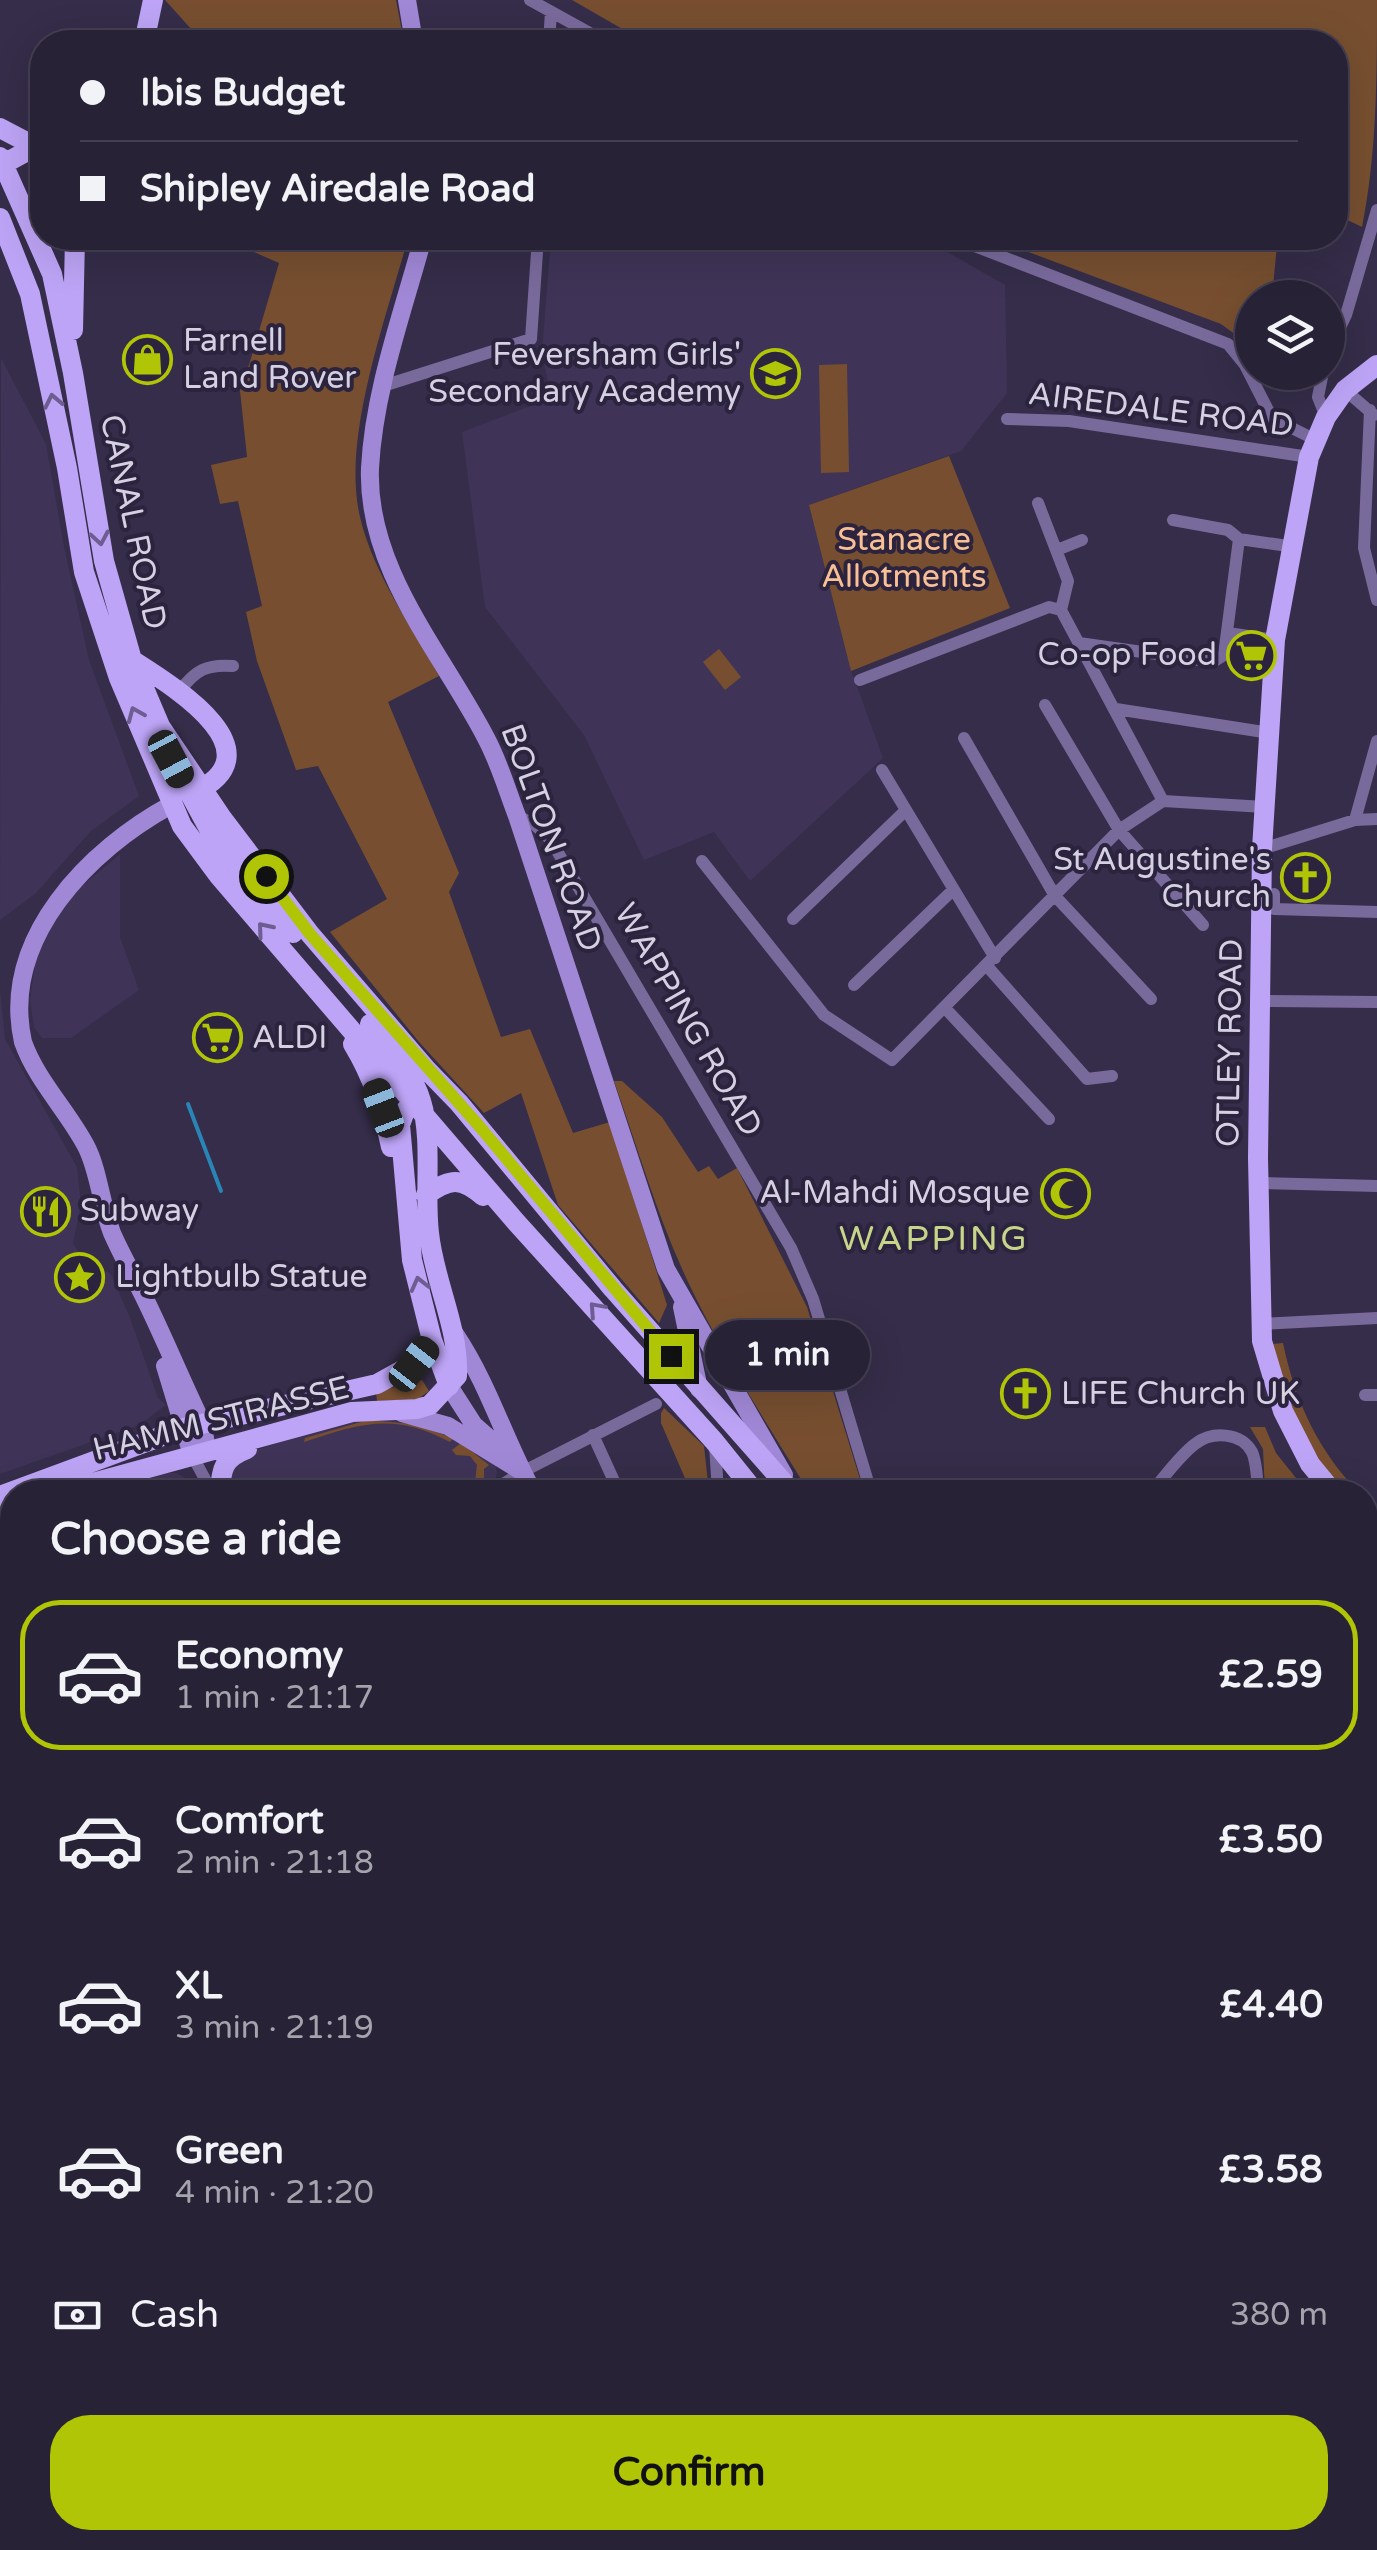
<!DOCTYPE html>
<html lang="en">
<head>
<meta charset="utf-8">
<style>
  :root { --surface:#282237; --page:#302a3f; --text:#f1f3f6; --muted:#a5a4ad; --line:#443f52; --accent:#afc506 }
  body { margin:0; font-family:"Varela Round",sans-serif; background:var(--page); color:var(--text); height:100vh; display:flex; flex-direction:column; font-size:38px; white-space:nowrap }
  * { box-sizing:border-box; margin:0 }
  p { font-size:32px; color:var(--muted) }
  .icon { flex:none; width:55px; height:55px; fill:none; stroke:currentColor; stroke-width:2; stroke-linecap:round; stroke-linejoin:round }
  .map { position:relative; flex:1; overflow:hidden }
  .details { position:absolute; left:0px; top:1480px; width:1378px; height:1070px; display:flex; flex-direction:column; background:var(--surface); border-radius:40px 40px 0 0; box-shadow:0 10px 40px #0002,0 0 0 2px var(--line) }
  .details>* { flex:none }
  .top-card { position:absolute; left:30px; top:30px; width:1318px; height:220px; border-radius:40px; box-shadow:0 10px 40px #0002,0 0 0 2px var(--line); display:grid; align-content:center; height:220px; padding:0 50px; background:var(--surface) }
  .tools { position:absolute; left:1235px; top:280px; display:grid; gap:20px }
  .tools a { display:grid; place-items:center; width:110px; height:110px; border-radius:50%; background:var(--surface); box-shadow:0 10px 40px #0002,0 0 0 2px var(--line); font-size:50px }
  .end { position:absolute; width:45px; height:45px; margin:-22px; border:12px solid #afc506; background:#111; box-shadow:0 0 0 5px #111 }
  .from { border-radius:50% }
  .bubble { position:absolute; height:70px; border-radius:35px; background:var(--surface); box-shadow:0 10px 40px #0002,0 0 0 2px var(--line); font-size:32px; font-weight:700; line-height:70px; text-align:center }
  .car { position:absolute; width:30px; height:60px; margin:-30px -15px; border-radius:12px; box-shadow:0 0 8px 2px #0007; background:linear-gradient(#222 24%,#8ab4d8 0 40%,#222 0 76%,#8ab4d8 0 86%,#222 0) }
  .top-card b { display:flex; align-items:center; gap:35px; height:95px; font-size:38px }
  .top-card b+b { border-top:2px solid var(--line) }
  .top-card i { width:25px; height:25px; background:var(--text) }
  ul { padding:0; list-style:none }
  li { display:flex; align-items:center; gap:30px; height:150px; margin:0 20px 15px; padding:0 30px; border:5px solid transparent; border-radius:40px }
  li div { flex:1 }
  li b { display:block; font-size:38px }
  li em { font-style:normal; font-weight:700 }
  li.selected { border-color:var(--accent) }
  li>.icon { width:90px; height:90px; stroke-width:1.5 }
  h2 { padding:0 50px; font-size:45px; line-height:120px }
  .pay { display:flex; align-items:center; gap:25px; height:110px; padding:0 50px; font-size:38px }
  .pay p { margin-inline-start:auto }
  .button { display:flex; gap:20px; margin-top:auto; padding:20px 50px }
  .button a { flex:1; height:115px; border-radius:40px; background:var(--accent); color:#111; font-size:40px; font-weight:700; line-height:115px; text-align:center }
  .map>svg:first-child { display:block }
</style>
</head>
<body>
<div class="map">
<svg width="1377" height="2550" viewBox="0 0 1377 2550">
  <rect width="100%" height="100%" fill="#352d49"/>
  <path fill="#3f3457" d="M551 238H923L1005 285 1007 393 961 451 809 505 851 670 883 758 750 881 714 832 644 860 584 735 485 607 462 432 551 398 542 353Z
    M1 358 46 444 64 547 89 660 139 796 91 831 36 893 0 920Z
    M120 854V937L139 990 71 1038H42L34 1027 30 1000 36 957 49 925 75 892Z
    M0 990 5 1039 77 1167 81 1205 73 1243 87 1265 110 1273 129 1315 158 1398 166 1405 139 1425 0 1474Z
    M359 1416 429 1422 495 1461 497 1473 495 1480 480 1492H225L238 1456Z
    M164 1473H177L196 1486 199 1492H105Z
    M12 1522V1749L0 1723V1526Z
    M11 1816 12 2538H1217L1216 2550H0V1826Z
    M1377 1970V2334L1365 2354V1971Z
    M1365 2385 1377 2392V2550H1272L1271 2538H1365Z"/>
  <path fill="#774f30" d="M165 0H396L404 42H228L193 31Z
    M572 0H1377C1377 76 1377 153 1362 227L1335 214V42H645Z
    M238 238H408C387 316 341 438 360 517 373 573 411 626 439 676L388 702 459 873 449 892 501 1037 530 1029 573 1133 610 1122 667 1305 659 1323 558 1205 521 1093 484 1113 419 1042 330 932 387 899 318 766 296 770 257 661 246 612 262 606 238 501 220 504 211 465 247 457 239 381 249 365 279 263 240 246Z
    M991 238H1282L1277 245 1272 297 1252 298V334L1243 340 1221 324Z
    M847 364 849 472 821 473 819 365Z
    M949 456 1010 608 851 671 809 505Z
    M719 649 741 677 725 690 703 662Z
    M614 1081H622L662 1117 698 1172 709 1166 718 1179 737 1168 807 1307 864 1492H809C767 1424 724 1357 689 1284 658 1219 638 1149 614 1081Z
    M1283 1343C1294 1396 1314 1442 1350 1483L1343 1491 1316 1458 1288 1405 1272 1344Z
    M422 1380 429 1391 418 1399 377 1401 376 1392Z
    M664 1408 704 1446 709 1492H691L661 1423V1413Z
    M368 1420 412 1424 453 1438 450 1442C394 1412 361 1423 304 1442L305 1438Z
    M1250 1427H1265L1276 1453 1296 1478 1297 1492H1265L1263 1449Z
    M461 1443 489 1465 484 1469V1485L479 1479 475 1482 477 1465 470 1456 456 1455 452 1450Z
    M0 1722 12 1749V1822L0 1787Z"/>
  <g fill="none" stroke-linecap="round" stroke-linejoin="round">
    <path stroke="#2a85b7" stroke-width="4" d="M188 1104 221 1191"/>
    <path stroke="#796a9c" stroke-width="12" d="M530 0 606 42
      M549 42 551 12
      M954 238 1228 344 1245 365 1272 418 1316 440
      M1328 353 1346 315 1377 210
      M1323 372 1318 397 1326 417
      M383 386 531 339 538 238
      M1345 390 1374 415
      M1370 410 1364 548 1377 600
      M1007 419 1069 421 1309 457
      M1038 503 1068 581 1061 610
      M1173 520 1228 530 1239 539 1295 547
      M1057 550 1082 540
      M1061 610 1163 801
      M1228 633 1275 640
      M1079 643 1213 662 1224 655 1239 539
      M860 680 1049 607 1061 610
      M180 691C195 670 207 664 233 666
      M1045 705 1119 830 1203 925
      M1116 709 1270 733
      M964 738 1055 896 1151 999
      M882 770 995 958
      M517 816 534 824 550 839 791 1248 813 1299 871 1492
      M1355 820 1377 741
      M1262 849 1355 820 1377 819
      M702 861 824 1015 892 1060 1119 830 1163 801 1265 807
      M1274 894V909L1377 912
      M793 919 906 810
      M987 966 1087 1079 1112 1076
      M854 985 953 890
      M1261 1001 1377 1002
      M945 1008 1049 1119
      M1259 1183 1377 1186
      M1262 1324 1377 1318
      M1365 1395H1377
      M593 1435 619 1492
      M715 1445 718 1492
      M192 1455 212 1492
      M491 1492 522 1472 656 1404
      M1151 1492C1165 1477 1178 1457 1195 1444 1212 1431 1241 1432 1252 1452 1257 1463 1257 1480 1258 1492
      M1365 1748 1371 1729 1377 1730
      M1365 1815 1377 1818
      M0 1937 12 1925
      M0 2124 12 2114
      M0 2147 12 2163
      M1365 2332 1377 2311
      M703 2538 710 2550
      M783 2538 792 2550
      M1065 2538 1087 2550
      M935 2550 942 2538
      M1041 2550 1048 2538"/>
    <path stroke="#a188d7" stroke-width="18" d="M407 0 414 42
      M423 238C403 312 374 390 370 468 366 569 442 653 486 738 499 762 507 790 517 816L666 1269 784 1475
      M171 805C90 849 0 938 23 1042 37 1081 67 1110 86 1146 99 1171 101 1205 112 1233 122 1256 135 1278 146 1301 166 1342 183 1384 203 1425L207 1451
      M682 1307 699 1389
      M455 1334C489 1385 504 1439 533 1492
      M165 1366 192 1455
      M449 1386 474 1425 505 1452
      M402 1413 448 1426 521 1471
      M0 2001 12 2011"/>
    <path stroke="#bda4f6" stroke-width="20" d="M140 42 146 33 153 0
      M0 128 42 150
      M0 157 52 274 73 373 104 561 132 660 160 726 222 818 310 934 427 1070 459 1103 613 1289 792 1492
      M0 166 42 143
      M0 218 30 294 67 468 84 572 119 678 182 826 219 876 516 1222 714 1441 755 1492
      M73 330 75 238
      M132 660C171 685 282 752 193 793
      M177 770 215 840 293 933
      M353 1044C373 1077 383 1109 391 1147
      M414 1101 405 1111 400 1125 412 1260 432 1340 449 1386
      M426 1195C450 1178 461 1177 483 1196
      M60 1492 352 1412 417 1409 430 1405 457 1376C459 1326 434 1282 429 1233 424 1192 433 1139 421 1101 412 1071 390 1048 370 1024
      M220 1492C221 1468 224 1458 247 1449
      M1333 1492 1310 1464 1283 1411 1262 1341 1258 1158 1262 849 1275 640 1309 457 1326 417 1345 390 1377 365
      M0 1496 184 1428 377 1384 413 1364 432 1340
      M0 1512 12 1507
      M1365 1526 1377 1537
      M1365 1957 1377 1956
      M1226 2550 1227 2538
      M1255 2550 1256 2538"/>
    <path stroke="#bcb6ca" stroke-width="4" stroke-dasharray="20 10" stroke-linecap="butt" d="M0 1650 12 1676
      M0 1683 12 1710"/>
  </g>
  <defs><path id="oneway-chevron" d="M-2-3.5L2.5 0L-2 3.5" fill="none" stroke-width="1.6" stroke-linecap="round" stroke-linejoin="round" transform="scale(2.5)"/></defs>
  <g stroke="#6d5d91">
    <use href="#oneway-chevron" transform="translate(53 401) rotate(-102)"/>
    <use href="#oneway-chevron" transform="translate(100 538) rotate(80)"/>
    <use href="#oneway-chevron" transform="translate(135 714) rotate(-113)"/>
    <use href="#oneway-chevron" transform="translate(264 929) rotate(-130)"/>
    <use href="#oneway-chevron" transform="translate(419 1284) rotate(-104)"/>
    <use href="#oneway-chevron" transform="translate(596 1309) rotate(-132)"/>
  </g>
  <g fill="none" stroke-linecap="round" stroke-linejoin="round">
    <path stroke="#afc506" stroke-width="12" d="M266 876 310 934 480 1127 671 1356"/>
  </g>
  <defs>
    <symbol id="shop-ring" viewBox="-11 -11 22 22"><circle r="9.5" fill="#2c233e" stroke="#afc506" stroke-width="1.5"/><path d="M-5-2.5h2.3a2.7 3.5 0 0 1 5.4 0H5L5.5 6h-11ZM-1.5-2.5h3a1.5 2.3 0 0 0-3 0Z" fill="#afc506"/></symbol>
    <symbol id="school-ring" viewBox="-11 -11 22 22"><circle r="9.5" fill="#2c233e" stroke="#afc506" stroke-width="1.5"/><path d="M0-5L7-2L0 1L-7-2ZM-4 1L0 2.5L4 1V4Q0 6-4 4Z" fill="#afc506"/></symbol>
    <symbol id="supermarket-ring" viewBox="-11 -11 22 22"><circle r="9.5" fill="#2c233e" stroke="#afc506" stroke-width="1.5"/><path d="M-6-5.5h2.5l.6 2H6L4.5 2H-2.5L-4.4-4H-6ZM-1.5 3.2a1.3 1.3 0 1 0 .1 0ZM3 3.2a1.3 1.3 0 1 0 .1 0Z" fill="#afc506"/></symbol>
    <symbol id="church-ring" viewBox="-11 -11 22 22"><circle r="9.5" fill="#2c233e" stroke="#afc506" stroke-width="1.5"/><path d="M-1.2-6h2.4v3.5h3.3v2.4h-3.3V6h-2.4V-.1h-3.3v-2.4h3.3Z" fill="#afc506"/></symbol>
    <symbol id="mosque-ring" viewBox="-11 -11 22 22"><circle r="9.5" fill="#2c233e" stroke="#afc506" stroke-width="1.5"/><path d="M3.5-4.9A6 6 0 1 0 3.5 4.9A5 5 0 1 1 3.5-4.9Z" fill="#afc506"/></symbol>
    <symbol id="restaurant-ring" viewBox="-11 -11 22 22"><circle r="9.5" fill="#2c233e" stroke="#afc506" stroke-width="1.5"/><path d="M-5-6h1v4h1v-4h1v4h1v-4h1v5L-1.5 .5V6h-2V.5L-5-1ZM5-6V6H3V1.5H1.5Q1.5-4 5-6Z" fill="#afc506"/></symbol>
    <symbol id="sight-ring" viewBox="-11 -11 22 22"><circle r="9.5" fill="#2c233e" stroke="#afc506" stroke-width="1.5"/><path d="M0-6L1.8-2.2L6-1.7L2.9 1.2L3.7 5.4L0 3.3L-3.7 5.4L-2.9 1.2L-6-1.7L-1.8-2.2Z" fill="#afc506"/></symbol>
  </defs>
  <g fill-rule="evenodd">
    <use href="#shop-ring" x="120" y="332" width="55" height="55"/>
    <use href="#school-ring" x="748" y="346" width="55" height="55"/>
    <use href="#supermarket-ring" x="1224" y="628" width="55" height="55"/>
    <use href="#church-ring" x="1278" y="850" width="55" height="55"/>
    <use href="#supermarket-ring" x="190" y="1010" width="55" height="55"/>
    <use href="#mosque-ring" x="1038" y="1166" width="55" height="55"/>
    <use href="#restaurant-ring" x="18" y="1184" width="55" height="55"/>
    <use href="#sight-ring" x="52" y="1250" width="55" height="55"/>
    <use href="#church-ring" x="998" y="1366" width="55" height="55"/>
  </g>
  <g text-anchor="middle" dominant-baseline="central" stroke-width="8" stroke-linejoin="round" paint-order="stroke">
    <g font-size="32" fill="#d5d0e2" stroke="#2c233e" text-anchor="start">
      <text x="183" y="341">Farnell<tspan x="183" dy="37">Land Rover</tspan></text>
      <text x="741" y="355" text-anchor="end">Feversham Girls'<tspan x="741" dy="37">Secondary Academy</tspan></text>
      <text x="1217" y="655" text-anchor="end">Co-op Food</text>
      <text x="1271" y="860" text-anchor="end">St Augustine's<tspan x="1271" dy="37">Church</tspan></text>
      <text x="252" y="1038">ALDI</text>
      <text x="1030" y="1193" text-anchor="end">Al‐Mahdi Mosque</text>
      <text x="80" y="1211">Subway</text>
      <text x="115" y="1277">Lightbulb Statue</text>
      <text x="1061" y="1394">LIFE Church UK</text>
    </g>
    <g font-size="32" fill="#d5d0e2" stroke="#2c233e">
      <text transform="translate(1161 410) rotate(7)">AIREDALE ROAD</text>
      <text transform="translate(133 522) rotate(78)">CANAL ROAD</text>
      <text transform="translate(551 838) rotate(70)">BOLTON ROAD</text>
      <text transform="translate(688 1020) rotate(60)">WAPPING ROAD</text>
      <text transform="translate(1230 1043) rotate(-89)">OTLEY ROAD</text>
      <text transform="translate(221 1419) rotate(-14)">HAMM STRASSE</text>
    </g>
    <g font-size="32" fill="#f9c096" stroke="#2c233e">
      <text x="904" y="540">Stanacre<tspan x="904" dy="37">Allotments</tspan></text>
    </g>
    <g font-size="35" letter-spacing="2.5" fill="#c6d589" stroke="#2c233e">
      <text x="934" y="1239">WAPPING</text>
    </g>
  </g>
</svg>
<div class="tools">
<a><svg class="icon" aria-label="layers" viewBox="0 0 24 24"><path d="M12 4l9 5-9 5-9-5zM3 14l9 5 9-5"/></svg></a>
</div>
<i class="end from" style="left:266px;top:876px"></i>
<i class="end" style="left:671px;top:1356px"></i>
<div class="bubble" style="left:705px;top:1320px;width:165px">1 min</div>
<i class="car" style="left:171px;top:759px;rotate:152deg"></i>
<i class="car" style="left:383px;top:1108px;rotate:339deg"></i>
<i class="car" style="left:414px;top:1364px;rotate:38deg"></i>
<div class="top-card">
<b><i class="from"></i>Ibis Budget</b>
<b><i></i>Shipley Airedale Road</b>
</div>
<section class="details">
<h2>Choose a ride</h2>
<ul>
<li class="selected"><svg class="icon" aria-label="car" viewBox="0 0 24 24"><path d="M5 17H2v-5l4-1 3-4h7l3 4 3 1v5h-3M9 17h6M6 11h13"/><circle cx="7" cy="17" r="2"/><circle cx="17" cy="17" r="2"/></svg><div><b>Economy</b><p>1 min · 21:17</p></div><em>£2.59</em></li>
<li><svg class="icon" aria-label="car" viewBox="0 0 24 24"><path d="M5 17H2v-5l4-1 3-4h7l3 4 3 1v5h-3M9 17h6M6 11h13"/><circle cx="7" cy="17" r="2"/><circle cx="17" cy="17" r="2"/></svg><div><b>Comfort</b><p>2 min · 21:18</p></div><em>£3.50</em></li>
<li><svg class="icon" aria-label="car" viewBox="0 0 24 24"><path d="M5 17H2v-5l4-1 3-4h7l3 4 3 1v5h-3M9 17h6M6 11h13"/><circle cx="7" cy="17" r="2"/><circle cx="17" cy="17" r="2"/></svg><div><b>XL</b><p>3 min · 21:19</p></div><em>£4.40</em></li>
<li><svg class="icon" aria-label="car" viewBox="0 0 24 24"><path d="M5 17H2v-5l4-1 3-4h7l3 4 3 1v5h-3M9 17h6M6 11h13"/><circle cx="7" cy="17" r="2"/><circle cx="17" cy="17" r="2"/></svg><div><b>Green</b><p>4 min · 21:20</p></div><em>£3.58</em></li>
</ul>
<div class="pay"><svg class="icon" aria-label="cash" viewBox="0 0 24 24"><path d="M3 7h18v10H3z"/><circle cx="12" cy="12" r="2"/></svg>Cash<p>380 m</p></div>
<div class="button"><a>Confirm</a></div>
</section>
</div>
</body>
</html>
